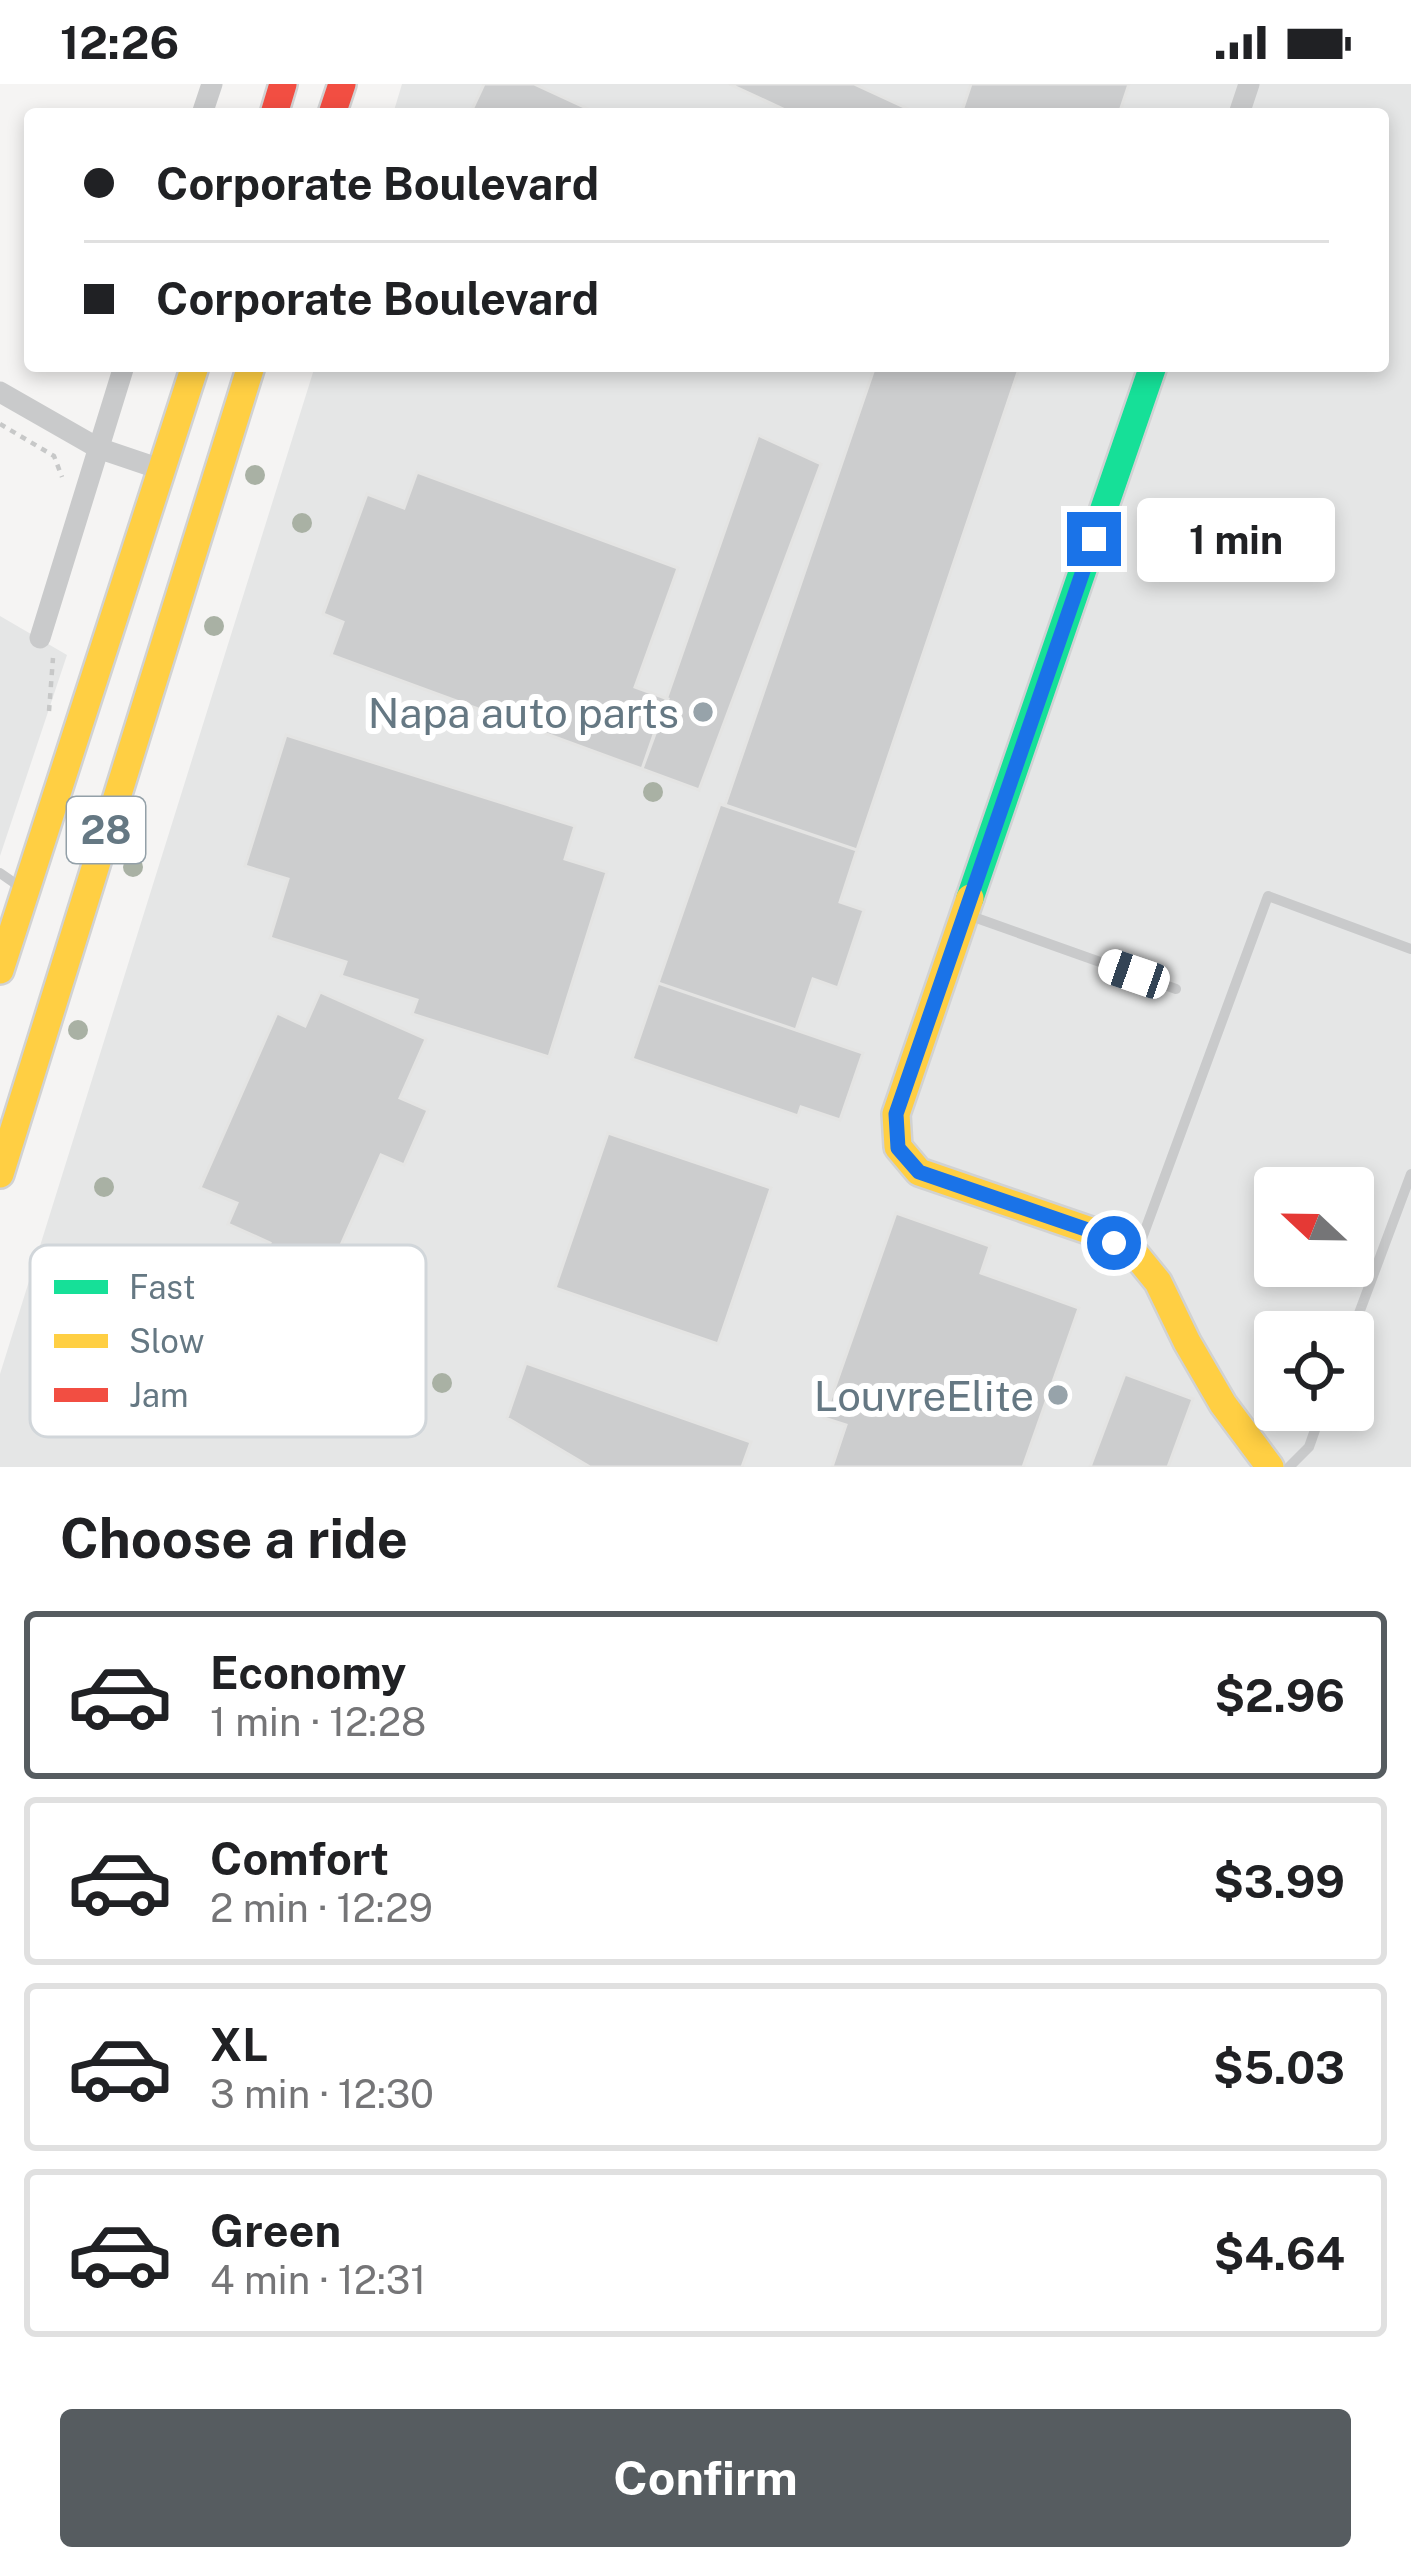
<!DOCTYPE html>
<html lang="en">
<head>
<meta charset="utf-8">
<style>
  :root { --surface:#fff; --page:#f6f6f6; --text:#202124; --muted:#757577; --line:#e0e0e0; --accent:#565c60 }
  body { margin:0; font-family:"Public Sans",sans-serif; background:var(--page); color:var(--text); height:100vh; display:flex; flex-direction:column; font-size:45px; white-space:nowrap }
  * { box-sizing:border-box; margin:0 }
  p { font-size:39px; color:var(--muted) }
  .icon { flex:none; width:66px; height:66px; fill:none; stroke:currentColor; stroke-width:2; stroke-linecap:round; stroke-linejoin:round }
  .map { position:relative; height:1383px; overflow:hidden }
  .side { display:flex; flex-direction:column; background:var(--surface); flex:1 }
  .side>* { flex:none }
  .hud { position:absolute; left:24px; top:24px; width:1365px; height:264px; border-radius:12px; box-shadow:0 6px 18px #0003; display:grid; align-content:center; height:264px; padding:0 60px; background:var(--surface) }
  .needle { width:78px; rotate:292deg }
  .fabs { position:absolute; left:1254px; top:1083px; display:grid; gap:24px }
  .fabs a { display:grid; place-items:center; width:120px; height:120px; border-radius:12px; background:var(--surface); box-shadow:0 6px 18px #0003; font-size:60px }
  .end { position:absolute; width:54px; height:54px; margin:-27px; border:15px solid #1a73e8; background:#fff; box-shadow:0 0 0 6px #fff }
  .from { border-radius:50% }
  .bubble { position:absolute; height:84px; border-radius:12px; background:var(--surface); box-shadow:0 6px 18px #0003; font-size:39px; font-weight:700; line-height:84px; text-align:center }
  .car { position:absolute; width:36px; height:72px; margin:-36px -18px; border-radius:15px; box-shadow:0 0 9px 3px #0007; background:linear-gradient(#fff 24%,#345 0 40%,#fff 0 76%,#345 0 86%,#fff 0) }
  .hud b { display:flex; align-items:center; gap:42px; height:114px; font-size:45px }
  .hud b+b { border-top:3px solid var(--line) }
  .hud i { width:30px; height:30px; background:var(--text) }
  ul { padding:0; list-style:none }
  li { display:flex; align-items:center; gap:36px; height:168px; margin:0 24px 18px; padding:0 36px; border:6px solid var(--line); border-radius:12px }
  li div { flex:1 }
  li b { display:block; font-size:45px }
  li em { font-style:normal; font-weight:700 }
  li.current { border-color:var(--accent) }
  li>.icon { width:108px; height:108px; stroke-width:1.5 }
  h2 { padding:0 60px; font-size:54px; line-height:144px }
  .button { display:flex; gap:24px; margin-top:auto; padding:24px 60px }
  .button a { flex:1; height:138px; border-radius:12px; background:var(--accent); color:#fff; font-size:48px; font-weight:700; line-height:138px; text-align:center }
  .status { display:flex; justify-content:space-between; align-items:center; height:84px; padding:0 60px; background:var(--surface); direction:ltr }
  .status svg { height:33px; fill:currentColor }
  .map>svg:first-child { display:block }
</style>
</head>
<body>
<div class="status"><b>12:26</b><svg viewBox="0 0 49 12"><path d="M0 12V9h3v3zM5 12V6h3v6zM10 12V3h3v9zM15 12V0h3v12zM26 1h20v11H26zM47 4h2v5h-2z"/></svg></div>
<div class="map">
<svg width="1411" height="1383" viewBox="0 0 1411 1383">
  <rect width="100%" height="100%" fill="#f5f4f3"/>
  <path fill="#e5e6e6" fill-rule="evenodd" d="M402 0H1411V1383H0V1290L315 282H1383V30H393ZM1275 1104H1353V1182H1275ZM1275 1248H1353V1326H1275Z
    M0 532 67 571 0 772Z"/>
  <path fill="#cccdce" stroke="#e4e4e3" stroke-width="3" d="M484 0H534L599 30H470Z
    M729 0H854L919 30H794Z
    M971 0H1129L1119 30H961Z
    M875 282H1020L857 766 725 721Z
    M758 351 821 380 699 706 642 685Z
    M417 388 678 484 635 603 668 615 642 685 331 571 343 538 323 530 367 410 404 424Z
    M286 651 575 742 565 775 607 788 549 973 412 930 417 916 341 892 346 878 270 854 288 795 245 782Z
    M720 720 857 766 840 818 864 826 838 904 813 895 796 946 658 899Z
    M658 899 863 969 840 1036 801 1023 798 1032 632 975Z
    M320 908 426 955 400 1014 428 1026 404 1081 381 1071 321 1206 261 1180 270 1159 228 1140 237 1119 200 1104 277 929 305 942Z
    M608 1049 771 1104 718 1260 555 1204Z
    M896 1129 990 1162 981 1189 1079 1224 1023 1383H832L846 1341 824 1334Z
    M526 1279 751 1358 742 1383H590L507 1334Z
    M1125 1290 1193 1315 1168 1383H1090Z"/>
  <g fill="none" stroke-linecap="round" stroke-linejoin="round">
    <defs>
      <path id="fast" d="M970 814 1153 282"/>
      <path id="slow" d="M970 814 896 1030 898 1063 919 1088 1091 1147 1136 1171 1158 1198 1187 1258 1223 1320 1270 1383
        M0 886 195 282
        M0 1090 251 282"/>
      <path id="jam" d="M274 30 283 0
        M332 30 342 0"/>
    </defs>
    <use href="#fast" stroke="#d1d2d3" stroke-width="32"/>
    <use href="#slow" stroke="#d1d2d3" stroke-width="32"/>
    <use href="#jam" stroke="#d1d2d3" stroke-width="32"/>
    <path stroke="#c7c8c8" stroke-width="4.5" stroke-dasharray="6 6" stroke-linecap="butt" d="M0 340 54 372 62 393
      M49 627 53 574"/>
    <path stroke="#c9cacb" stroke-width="10" d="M0 789 23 805
      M968 831 1176 905
      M1137 1168 1268 812 1411 865
      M1352 1248 1411 1090
      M1289 1383 1309 1363 1322 1326"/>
    <path stroke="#c9cacb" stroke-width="21" d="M202 30 212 0
      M1239 30 1249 0
      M0 308 98 364 163 386
      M40 554 124 282"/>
    <use href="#fast" stroke="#16e098" stroke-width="27"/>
    <use href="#slow" stroke="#ffcf43" stroke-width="27"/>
    <use href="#jam" stroke="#f24e42" stroke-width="27"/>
  </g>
  <g fill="#a9b1a4">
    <circle cx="255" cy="391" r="10"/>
    <circle cx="302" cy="439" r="10"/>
    <circle cx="214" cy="542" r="10"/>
    <circle cx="458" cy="632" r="10"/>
    <circle cx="653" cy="708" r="10"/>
    <circle cx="133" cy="783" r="10"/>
    <circle cx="78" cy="946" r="10"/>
    <circle cx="104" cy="1103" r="10"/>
    <circle cx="442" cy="1299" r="10"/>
  </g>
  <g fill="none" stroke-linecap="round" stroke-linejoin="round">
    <path stroke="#1a73e8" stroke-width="15" d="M1094 455 896 1030 898 1064 919 1088 1091 1147 1114 1159"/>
  </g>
  <g fill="#97a3aa" stroke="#fff" stroke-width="4.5">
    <circle cx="703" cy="628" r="12"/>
    <circle cx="1058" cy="1311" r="12"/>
  </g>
  <g text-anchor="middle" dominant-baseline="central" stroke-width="12" stroke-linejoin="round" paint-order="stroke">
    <rect fill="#fff" stroke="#93a0a8" stroke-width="3" x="67" y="713" width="78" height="66" rx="9"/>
    <g font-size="39" font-weight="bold" fill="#657883">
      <text x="106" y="746">28</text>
    </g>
    <g font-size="42" fill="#657883" stroke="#fff" text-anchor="end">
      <text x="679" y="628">Napa auto parts</text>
      <text x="1034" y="1311">LouvreElite</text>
    </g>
  </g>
  <rect x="30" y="1161" width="396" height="192" rx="18" fill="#fff" stroke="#d1d6da" stroke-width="3"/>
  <rect x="54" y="1196" width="54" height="14" fill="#16e098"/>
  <rect x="54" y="1250" width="54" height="14" fill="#ffcf43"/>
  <rect x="54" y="1304" width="54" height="14" fill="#f24e42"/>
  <g font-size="33" fill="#657883">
    <text x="129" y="1215">Fast</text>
    <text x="129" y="1269">Slow</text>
    <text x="129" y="1323">Jam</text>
  </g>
</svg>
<div class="fabs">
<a><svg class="needle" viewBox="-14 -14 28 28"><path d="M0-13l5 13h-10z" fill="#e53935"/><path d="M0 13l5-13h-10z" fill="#757577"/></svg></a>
<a><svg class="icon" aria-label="locate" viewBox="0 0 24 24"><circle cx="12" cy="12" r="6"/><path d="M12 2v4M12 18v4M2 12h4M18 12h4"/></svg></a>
</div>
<i class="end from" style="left:1114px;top:1159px"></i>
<i class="end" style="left:1094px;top:455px"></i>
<div class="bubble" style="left:1137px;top:414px;width:198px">1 min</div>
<i class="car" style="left:1134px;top:890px;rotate:289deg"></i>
<div class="hud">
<b><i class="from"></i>Corporate Boulevard</b>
<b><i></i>Corporate Boulevard</b>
</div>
</div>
<section class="side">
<h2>Choose a ride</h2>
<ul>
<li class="current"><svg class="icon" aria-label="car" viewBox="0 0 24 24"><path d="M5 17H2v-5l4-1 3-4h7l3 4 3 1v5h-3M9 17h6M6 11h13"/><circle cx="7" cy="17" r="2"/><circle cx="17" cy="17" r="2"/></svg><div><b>Economy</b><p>1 min · 12:28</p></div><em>$2.96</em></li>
<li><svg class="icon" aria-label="car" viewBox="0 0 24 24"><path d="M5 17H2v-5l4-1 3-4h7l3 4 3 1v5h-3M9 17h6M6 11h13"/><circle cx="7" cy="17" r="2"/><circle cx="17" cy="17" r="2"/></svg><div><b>Comfort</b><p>2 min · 12:29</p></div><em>$3.99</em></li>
<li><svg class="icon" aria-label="car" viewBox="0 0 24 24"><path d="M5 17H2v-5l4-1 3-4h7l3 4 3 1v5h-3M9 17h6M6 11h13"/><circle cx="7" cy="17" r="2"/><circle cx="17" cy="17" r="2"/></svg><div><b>XL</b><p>3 min · 12:30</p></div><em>$5.03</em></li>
<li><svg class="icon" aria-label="car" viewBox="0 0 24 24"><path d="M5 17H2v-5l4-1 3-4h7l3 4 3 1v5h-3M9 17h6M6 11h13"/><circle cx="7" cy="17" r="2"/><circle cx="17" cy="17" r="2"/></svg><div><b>Green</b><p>4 min · 12:31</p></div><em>$4.64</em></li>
</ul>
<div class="button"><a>Confirm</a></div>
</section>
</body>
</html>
